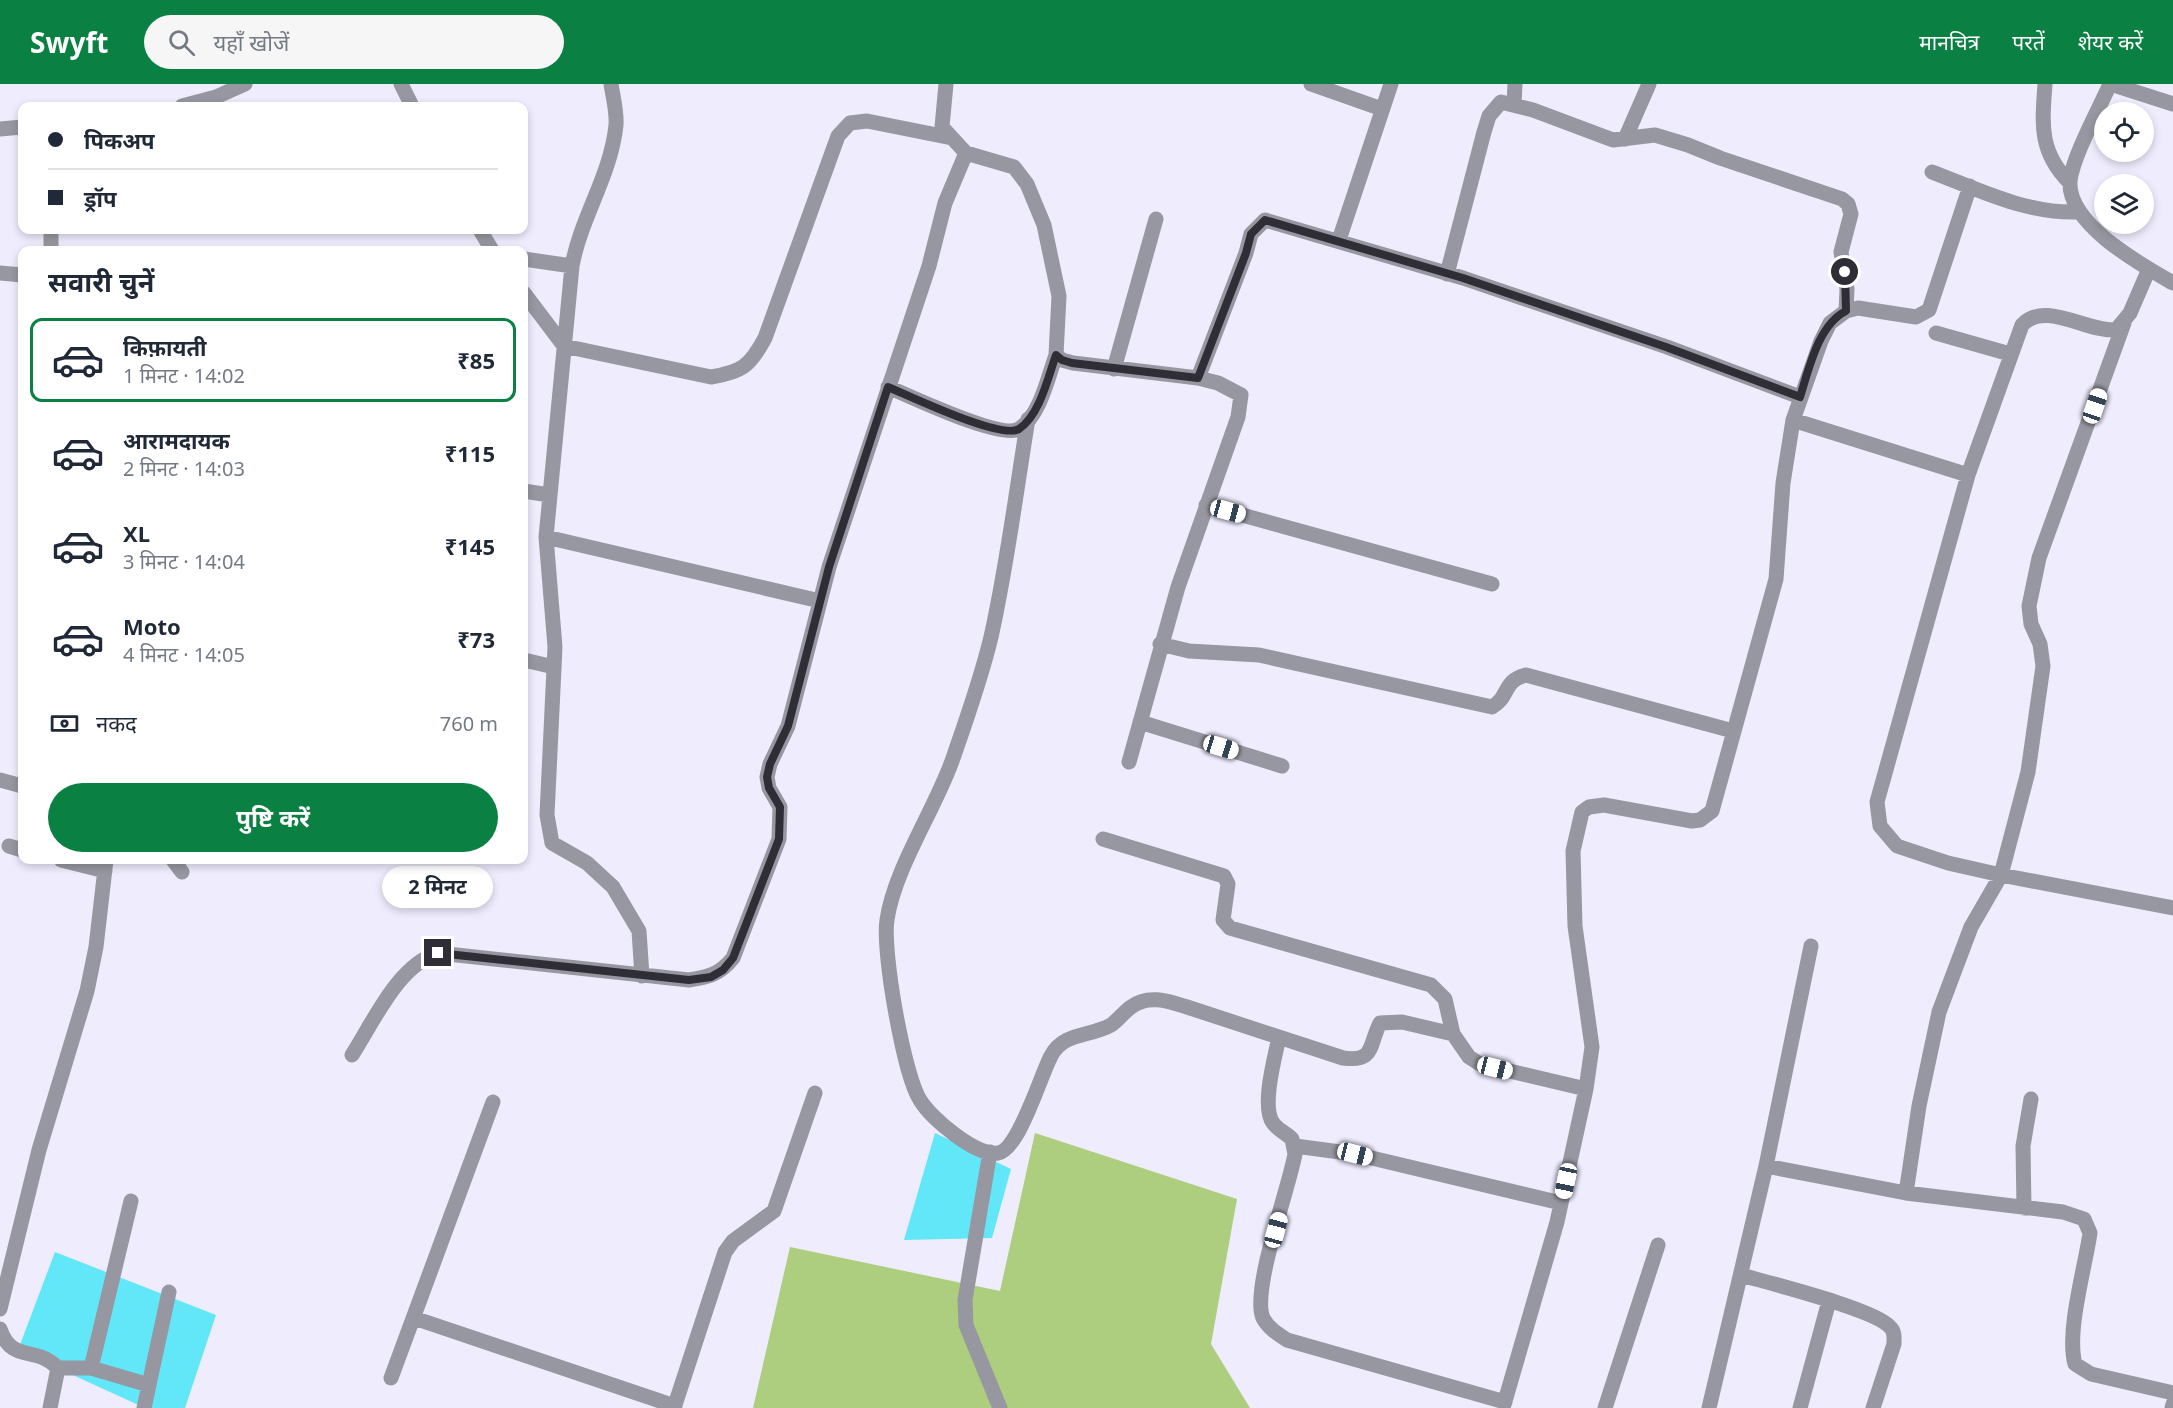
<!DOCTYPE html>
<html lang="hi">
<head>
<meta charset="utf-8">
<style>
  :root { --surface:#fff; --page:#f6f6f7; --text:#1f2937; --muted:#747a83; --line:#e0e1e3; --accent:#0b8043 }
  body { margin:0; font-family:"Noto Sans","Noto Sans Devanagari",sans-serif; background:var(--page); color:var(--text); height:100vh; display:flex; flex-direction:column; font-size:22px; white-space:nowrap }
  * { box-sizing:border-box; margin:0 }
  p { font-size:20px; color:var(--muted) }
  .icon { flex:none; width:33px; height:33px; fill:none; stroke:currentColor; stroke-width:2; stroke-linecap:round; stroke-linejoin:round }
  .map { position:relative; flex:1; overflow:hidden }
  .drawer { position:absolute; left:18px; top:162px; width:510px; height:618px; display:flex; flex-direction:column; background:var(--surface); border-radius:12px; box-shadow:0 3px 9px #0003 }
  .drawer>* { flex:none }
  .hud { position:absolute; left:18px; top:18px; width:510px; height:132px; border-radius:12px; box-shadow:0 3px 9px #0003; display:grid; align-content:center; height:132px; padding:0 30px; background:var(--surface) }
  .buttons { position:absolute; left:2094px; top:18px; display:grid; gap:12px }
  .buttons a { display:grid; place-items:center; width:60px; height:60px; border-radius:50%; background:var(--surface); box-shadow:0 3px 9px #0003; font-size:30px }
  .end { position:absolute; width:27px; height:27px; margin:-14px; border:8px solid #2f2e36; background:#fff; box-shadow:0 0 0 3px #fff }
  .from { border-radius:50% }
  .bubble { position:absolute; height:42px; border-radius:21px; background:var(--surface); box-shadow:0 3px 9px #0003; font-size:20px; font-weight:700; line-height:42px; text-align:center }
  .car { position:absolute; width:18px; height:36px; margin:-18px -9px; border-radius:8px; box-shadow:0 0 4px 2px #0007; background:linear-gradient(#fff 24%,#345 0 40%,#fff 0 76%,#345 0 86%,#fff 0) }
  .hud b { display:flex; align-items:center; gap:21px; height:57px; font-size:22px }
  .hud b+b { border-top:2px solid var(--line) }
  .hud i { width:15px; height:15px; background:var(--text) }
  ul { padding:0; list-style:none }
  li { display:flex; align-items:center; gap:18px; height:84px; margin:0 12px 9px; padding:0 18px; border:3px solid transparent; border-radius:12px }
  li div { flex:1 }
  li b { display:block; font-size:22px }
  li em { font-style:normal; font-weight:700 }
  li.on { border-color:var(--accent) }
  li>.icon { width:54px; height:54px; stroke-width:1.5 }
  h2 { padding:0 30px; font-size:27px; line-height:72px }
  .pay { display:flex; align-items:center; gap:15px; height:66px; padding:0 30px; font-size:22px }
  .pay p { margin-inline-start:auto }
  .action { display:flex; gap:12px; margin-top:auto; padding:12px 30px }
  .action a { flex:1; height:69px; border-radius:36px; background:var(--accent); color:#fff; font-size:24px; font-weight:700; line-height:69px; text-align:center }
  header { display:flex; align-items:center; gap:36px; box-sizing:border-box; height:84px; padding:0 30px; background:var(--accent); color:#fff }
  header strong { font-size:28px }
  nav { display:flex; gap:33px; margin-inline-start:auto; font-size:21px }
  .search { width:420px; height:54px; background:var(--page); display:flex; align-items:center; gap:15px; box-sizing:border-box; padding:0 21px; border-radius:33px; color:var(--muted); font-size:22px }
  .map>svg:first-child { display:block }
</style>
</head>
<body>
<header>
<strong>Swyft</strong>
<div class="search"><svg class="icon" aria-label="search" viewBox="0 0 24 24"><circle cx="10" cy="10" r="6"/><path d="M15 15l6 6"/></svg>यहाँ खोजें</div>
<nav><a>मानचित्र</a><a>परतें</a><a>शेयर करें</a></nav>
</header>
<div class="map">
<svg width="2173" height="1324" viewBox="0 0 2173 1324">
  <rect width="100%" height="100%" fill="#eeecfd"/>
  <path fill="#acce7e" d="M1035 1049 1237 1115 1211 1260 1250 1324H753L790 1163 1000 1207Z"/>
  <path fill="#62e7f8" d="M935 1049 1011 1085 992 1154 904 1156Z
    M55 1168 216 1231 185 1324H145L18 1266Z"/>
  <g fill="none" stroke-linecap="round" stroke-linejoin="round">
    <path stroke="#9697a0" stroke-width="15" d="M401 0 412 22
      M611 0C613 13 617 28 616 41 611 91 581 133 572 182L546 453 555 563 547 731 552 759 587 779 613 803 639 847 642 892
      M946 0 942 43 966 69 1014 83 1027 100 1044 141 1059 212 1056 271 1062 276 1073 279 1198 294 1218 299 1241 311 1238 333 1178 503 1129 678
      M1311 0 1382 25
      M2045 0C2042 41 2039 68 2070 99
      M2110 0C2099 25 2073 72 2070 97 2067 140 2140 180 2173 199
      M2111 0 2173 20
      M1514 21 1515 0
      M1625 55 1649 0
      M1932 88C1979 106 2027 130 2078 128
      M480 146 492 166
      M1339 156 1391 0
      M51 166V146
      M524 175 572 182
      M2149 185 2130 229 2116 246C2086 248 2045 216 2022 241L1968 391 1877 718 1880 742 1897 762 1948 779 2001 791 2173 824
      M0 189 22 191
      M1447 190 1484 48 1489 32 1501 18 1533 26 1613 56 1655 51 1688 61 1720 74 1842 115 1848 120 1851 130 1841 168 1847 205 1846 227
      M524 209 564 262 711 293C742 288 750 282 765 254L838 52 850 39 867 37 952 54
      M1936 249 2010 270
      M1114 285 1156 135
      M1198 294 1246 169 1251 150 1265 136 1463 194 1667 263 1800 313
      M888 303C910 312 1001 356 1019 345 1040 332 1048 293 1056 271
      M1028 335C1016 408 1007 482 991 553 981 595 966 637 952 677 934 727 894 786 887 836 882 867 904 991 920 1016 931 1034 975 1072 998 1069 1019 1066 1041 990 1051 972 1063 948 1090 953 1111 941 1118 936 1123 929 1131 923 1148 910 1168 917 1187 923L1343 974C1375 978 1368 963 1380 939L1402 938 1453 950
      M1793 336 1968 391
      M524 407 549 411
      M1206 421 1492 500
      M546 453 820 517
      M1160 560 1189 567 1259 571 1492 623C1510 613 1502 597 1526 591L1733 647
      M524 576 554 583
      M1140 638 1282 682
      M0 696 22 702
      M1103 755 1224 792 1228 800 1223 836 1230 844 1431 901 1445 915 1453 950 1469 973 1480 980 1586 1005
      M9 762 22 766
      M61 776 105 787
      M173 776 182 788
      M1279 953C1275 973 1261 1022 1273 1039 1278 1046 1286 1049 1292 1055L1295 1070C1289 1104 1251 1207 1263 1234 1268 1244 1278 1250 1287 1256L1505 1318
      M352 971C374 937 398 881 438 869L689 896C709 893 720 890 733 874L779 755 780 723 769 704 767 693 770 680 788 642 829 483 929 182 945 119 966 69
      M1295 1062 1355 1070 1561 1119
      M990 1068 965 1216 966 1241 1000 1324
      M1766 1082 1906 1109 2063 1128 2084 1135 2090 1149C2085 1184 2066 1248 2075 1280L2091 1290 2173 1309
      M1906 1109 1919 1022 1939 928 1971 843 2001 791 2028 688 2043 582 2040 560 2031 540 2029 522 2039 474 2124 239
      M2024 1124 2023 1062 2031 1015
      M1741 1191C1769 1199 1875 1225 1890 1243 1895 1248 1894 1253 1894 1260L1873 1324
      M0 1225 39 1066 87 907 96 863 106 776
      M414 1234 675 1322
      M0 1245C12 1280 36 1261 58 1284L50 1324
      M58 1284H91L149 1301
      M91 1284 131 1117
      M391 1294 493 1018
      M144 1324 169 1208
      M674 1324 725 1168 733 1157 774 1127 815 1009
      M1503 1324 1557 1138 1586 1005 1592 963 1575 842 1573 767 1582 728 1589 723 1604 721 1692 737 1700 736 1712 727 1776 495 1783 399 1793 336 1821 257 1830 239 1846 227 1858 224 1916 233 1929 226 1970 102
      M1605 1324 1658 1161
      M1709 1324 1766 1082 1811 862
      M1800 1324 1829 1217
      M2172 1324 2173 1320"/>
    <path stroke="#9697a0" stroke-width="15" d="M182 22 216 13 245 0
      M0 45 22 43"/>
  </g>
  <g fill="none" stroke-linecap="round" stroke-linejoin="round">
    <path stroke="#2f2e36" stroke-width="8" d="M438 869 689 896 711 893 723 886 733 874 779 755 780 723 769 704 767 693 770 680 788 642 829 483 888 303C910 312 1001 356 1019 345 1040 331 1048 293 1056 271L1062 276 1072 279 1198 294 1246 169 1251 150 1265 136 1463 194 1666 263 1800 313C1809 285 1818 241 1846 227L1845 188"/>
  </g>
</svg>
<div class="buttons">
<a><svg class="icon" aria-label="locate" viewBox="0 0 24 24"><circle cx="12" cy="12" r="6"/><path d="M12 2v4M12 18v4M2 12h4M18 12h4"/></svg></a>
<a><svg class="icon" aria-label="layers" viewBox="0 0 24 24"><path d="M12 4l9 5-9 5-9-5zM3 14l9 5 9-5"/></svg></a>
</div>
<i class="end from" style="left:1845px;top:188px"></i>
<i class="end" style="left:438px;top:869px"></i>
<div class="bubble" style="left:382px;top:782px;width:111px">2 मिनट</div>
<i class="car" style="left:2095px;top:322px;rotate:19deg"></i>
<i class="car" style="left:1228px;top:427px;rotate:105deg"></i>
<i class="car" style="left:1221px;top:663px;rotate:107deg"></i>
<i class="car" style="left:1495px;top:984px;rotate:104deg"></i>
<i class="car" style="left:1355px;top:1070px;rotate:104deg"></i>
<i class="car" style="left:1566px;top:1097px;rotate:192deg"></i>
<i class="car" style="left:1276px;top:1146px;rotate:15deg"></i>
<div class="hud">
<b><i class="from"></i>पिकअप</b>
<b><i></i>ड्रॉप</b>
</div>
<section class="drawer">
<h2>सवारी चुनें</h2>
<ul>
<li class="on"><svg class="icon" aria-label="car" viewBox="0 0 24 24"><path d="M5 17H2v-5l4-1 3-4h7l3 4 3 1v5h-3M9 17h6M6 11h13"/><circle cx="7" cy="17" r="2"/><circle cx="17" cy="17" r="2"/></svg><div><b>किफ़ायती</b><p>1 मिनट · 14:02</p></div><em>₹85</em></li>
<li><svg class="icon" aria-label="car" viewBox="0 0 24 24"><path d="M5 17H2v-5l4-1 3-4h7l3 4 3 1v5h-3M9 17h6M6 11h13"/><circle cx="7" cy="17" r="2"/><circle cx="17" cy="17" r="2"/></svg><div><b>आरामदायक</b><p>2 मिनट · 14:03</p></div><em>₹115</em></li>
<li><svg class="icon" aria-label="car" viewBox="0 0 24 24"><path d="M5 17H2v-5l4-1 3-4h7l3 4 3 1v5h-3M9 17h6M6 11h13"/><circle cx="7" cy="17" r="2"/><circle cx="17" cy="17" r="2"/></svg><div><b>XL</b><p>3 मिनट · 14:04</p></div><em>₹145</em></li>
<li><svg class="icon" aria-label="car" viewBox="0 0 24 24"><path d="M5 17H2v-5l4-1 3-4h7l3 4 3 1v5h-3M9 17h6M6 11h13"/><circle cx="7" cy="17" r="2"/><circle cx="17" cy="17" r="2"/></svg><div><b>Moto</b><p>4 मिनट · 14:05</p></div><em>₹73</em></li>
</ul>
<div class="pay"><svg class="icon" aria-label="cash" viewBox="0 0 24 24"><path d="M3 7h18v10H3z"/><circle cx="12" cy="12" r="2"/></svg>नकद<p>760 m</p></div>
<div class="action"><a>पुष्टि करें</a></div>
</section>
</div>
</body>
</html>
